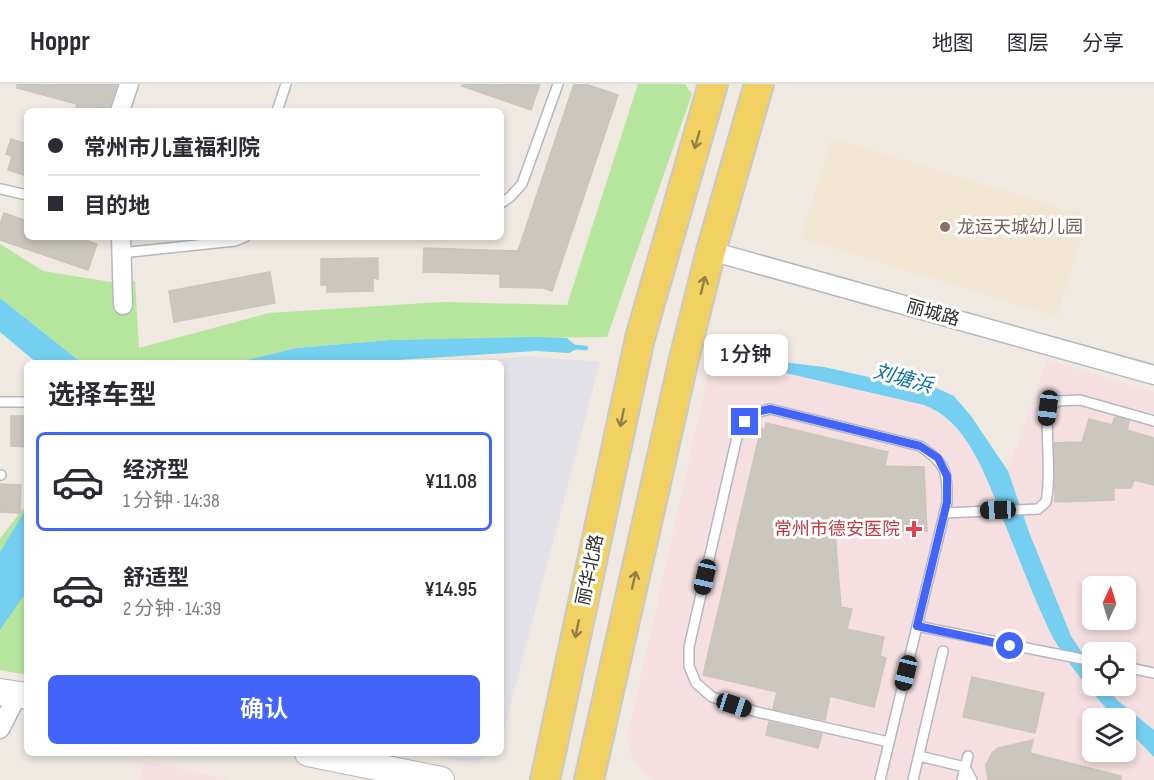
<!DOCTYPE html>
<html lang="zh">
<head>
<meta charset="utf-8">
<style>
  :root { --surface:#fff; --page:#f2f2f3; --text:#2b2b33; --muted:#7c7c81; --line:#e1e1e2; --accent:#4264fb }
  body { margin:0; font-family:"Sofia Sans Condensed","Noto Sans SC",sans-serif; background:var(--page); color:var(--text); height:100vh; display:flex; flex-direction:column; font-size:22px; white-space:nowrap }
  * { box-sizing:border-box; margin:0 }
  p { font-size:20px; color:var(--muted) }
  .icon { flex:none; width:33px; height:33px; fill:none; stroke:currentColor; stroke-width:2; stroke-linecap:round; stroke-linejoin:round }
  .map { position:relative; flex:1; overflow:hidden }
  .details { position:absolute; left:24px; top:276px; width:480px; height:396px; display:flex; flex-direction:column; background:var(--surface); border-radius:9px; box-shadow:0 3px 9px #0003 }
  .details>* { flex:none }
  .top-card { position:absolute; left:24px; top:24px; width:480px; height:132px; border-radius:9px; box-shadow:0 3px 9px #0003; display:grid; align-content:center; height:132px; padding:0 24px; background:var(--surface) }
  .needle { width:39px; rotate:4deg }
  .buttons { position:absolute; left:1082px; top:492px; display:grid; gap:12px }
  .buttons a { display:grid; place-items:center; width:54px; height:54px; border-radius:9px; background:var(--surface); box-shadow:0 3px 9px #0003; font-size:30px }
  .end { position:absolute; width:27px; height:27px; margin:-14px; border:8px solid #4264fb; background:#fff; box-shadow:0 0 0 3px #fff }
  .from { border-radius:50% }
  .bubble { position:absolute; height:42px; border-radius:9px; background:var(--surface); box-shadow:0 3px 9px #0003; font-size:20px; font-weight:600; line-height:42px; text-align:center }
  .car { position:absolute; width:18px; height:36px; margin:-18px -9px; border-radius:8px; box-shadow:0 0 4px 2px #0007; background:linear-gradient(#222 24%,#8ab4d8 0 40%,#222 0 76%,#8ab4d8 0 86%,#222 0) }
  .top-card b { display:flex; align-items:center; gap:21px; height:57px; font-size:22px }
  .top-card b+b { border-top:2px solid var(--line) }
  .top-card i { width:15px; height:15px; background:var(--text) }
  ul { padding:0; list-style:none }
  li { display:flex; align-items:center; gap:18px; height:99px; margin:0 12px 9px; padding:0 12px; border:3px solid transparent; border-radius:9px }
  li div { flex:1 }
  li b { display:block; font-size:22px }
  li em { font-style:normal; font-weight:600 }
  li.active { border-color:var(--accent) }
  li>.icon { width:54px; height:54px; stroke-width:1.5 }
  h2 { padding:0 24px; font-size:27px; line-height:72px }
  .cta { display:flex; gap:12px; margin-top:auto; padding:12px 24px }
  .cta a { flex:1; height:69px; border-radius:9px; background:var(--accent); color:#fff; font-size:24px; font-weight:600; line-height:69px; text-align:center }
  header { display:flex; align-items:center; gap:36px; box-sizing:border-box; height:84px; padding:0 30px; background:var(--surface); border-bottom:2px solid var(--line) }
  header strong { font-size:28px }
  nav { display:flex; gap:33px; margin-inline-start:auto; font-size:21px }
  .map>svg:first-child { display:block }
</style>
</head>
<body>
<header>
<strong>Hoppr</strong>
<nav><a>地图</a><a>图层</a><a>分享</a></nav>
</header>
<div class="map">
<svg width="1154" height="696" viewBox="0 0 1154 696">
  <rect width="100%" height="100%" fill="#efe9e1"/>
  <path fill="#e3e1e8" d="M525 272 600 278 501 657V279H463Z
    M420 669H491L476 680Z"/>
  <path fill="#f0e6d1" d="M832 54 1088 132 1057 233 801 154Z"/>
  <path fill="#f5dfe0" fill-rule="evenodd" d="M1047 276 1154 308V646L1117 616 1106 602H1125V568H1092V589L1076 586 1116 634H1092V668H1125V643L1154 673V696H655L642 688 631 671 628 650 710 282 762 290 764 284 924 321 933 324 947 335 963 353 1008 387ZM1092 502H1125V536H1092Z
    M144 677 231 696H140Z"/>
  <path fill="#b6e59e" d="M638 0H685L692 10 607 253 390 256 296 264 235 279H82L0 214V160L43 187 111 198 135 197 139 264 269 229 442 218 567 221Z
    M27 419V591L0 586V455Z"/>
  <path fill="#75cff0" d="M0 214 82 279H37L0 248Z
    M536 253 567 254 579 264 569 269 536 267 352 279H235L296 264 390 256Z
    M725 271 824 283 905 301H930L954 312 971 332 1008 387 1029 448 1071 552 1092 584V602H1106L1117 616 1154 646V673L1125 643V634H1116C1093 611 1065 577 1050 548 1033 512 1019 474 1004 438 988 398 969 337 924 321L764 284 763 290 722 284Z
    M27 423V507L0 546V468Z"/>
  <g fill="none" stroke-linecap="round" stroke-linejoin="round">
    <path stroke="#75cff0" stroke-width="4.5" d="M575 263 586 264"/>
  </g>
  <path fill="#cbc7bf" stroke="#cbc5ba" stroke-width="1.5" d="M17 0H117L109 27H75L77 20 17 4Z
    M462 0H540L531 26 462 2Z
    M574 0H585L618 11 552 207 543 204 500 203V190L423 188 424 164 518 167Z
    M11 55 27 60V92L8 86 12 72 6 70Z
    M4 129 27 137V153H76L97 160 88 186 0 156V140Z
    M378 174V195L373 194V207L327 208V201H321V175Z
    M270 188 275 219 174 238 169 207Z
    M11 332H27V363L11 362Z
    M1115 333 1129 337 1127 346 1154 354V401L1134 396 1131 404H1114V416L1055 418 1054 359 1082 358 1089 335 1112 341Z
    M766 339 888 368 885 382 924 383 927 447H865L864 437 840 438 841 448 835 449 841 523 852 525 847 545 884 553 880 572 886 574 874 623 830 612 825 636 773 625 777 608 703 591 761 344 765 346Z
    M0 400 21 401 20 429 0 428Z
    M972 593 1044 609 1035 649 963 633Z
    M769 638 822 650 818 664 766 651Z
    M1033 656 1030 669 1121 692V696H988L986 681 992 669 998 664Z"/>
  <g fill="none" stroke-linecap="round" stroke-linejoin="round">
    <defs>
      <path id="lane" d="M277 27 286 0
        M1 105 27 111
        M501 119 510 113 522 100 558 0
        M121 169 235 157 245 153
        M0 318H27
        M0 391H1
        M944 429 1038 425 1046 418C1052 387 1045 355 1048 324L1058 317 1080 316 1154 337
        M917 542 1092 577
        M1125 583 1154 589
        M919 672 965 683 972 696
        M880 696 947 418C947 387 947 380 920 362L770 325C750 329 746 335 737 353L689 563V582L696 599 712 613 757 628 889 658
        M913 696 943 567
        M962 696 968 672"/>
      <path id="street" d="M120 27 129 0
        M121 153 123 221
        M711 167 1154 291
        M0 645 18 610"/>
      <path id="secondary" d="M0 608 27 612
        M308 669 441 696"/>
      <path id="primary" d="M545 696 640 254 713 0
        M589 696 683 279 711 167 759 0"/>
    </defs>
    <use href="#lane" stroke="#b4b7c1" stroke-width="12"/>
    <use href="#street" stroke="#b4b7c1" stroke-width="21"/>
    <use href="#secondary" stroke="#b4b7c1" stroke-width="28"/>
    <use href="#primary" stroke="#c9c9c9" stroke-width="32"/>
    <use href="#lane" stroke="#fff" stroke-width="9"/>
    <use href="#street" stroke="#fff" stroke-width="18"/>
    <use href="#secondary" stroke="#fff" stroke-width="26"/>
    <use href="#primary" stroke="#f2d163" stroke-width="28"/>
  </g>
  <defs><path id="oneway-shaft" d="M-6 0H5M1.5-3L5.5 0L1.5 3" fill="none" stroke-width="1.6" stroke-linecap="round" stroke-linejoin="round" transform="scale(1.5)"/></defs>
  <g stroke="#908048">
    <use href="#oneway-shaft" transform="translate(697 56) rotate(106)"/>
    <use href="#oneway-shaft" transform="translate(703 201) rotate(-76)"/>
    <use href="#oneway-shaft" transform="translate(622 334) rotate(102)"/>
    <use href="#oneway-shaft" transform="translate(634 496) rotate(-77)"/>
    <use href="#oneway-shaft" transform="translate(577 545) rotate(102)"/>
  </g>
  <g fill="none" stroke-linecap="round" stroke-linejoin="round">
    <path stroke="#4264fb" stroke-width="8" d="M745 338 756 328 770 325 920 362 938 374 947 392V418L917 542 1010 562"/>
  </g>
  <circle fill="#8d6e63" stroke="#fff" stroke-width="2" cx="945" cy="143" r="6"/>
  <path fill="#e0444e" stroke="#fff" stroke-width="2" d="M911 436h6v6h6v6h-6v6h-6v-6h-6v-6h6z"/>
  <g text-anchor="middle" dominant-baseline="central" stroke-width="6" stroke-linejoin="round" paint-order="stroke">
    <g font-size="18" fill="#785e54" stroke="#fff" text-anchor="start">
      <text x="957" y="143">龙运天城幼儿园</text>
    </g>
    <g font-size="18" fill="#2e2e2e" stroke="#fff">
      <text transform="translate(933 229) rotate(16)">丽城路</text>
      <text transform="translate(590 486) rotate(-78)">丽华北路</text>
    </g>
    <g font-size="18" fill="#be3a42" stroke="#fff" text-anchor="end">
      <text x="900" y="445">常州市德安医院</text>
    </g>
    <g font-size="20" font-style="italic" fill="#0d6fa3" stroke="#fff">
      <text transform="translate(903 295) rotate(15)">刘塘浜</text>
    </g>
  </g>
</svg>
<div class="buttons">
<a><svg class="needle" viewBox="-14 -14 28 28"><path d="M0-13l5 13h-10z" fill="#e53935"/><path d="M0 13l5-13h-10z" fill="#7c7c81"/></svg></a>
<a><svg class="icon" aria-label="locate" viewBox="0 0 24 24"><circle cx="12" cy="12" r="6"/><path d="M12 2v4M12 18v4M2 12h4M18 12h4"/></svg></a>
<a><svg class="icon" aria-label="layers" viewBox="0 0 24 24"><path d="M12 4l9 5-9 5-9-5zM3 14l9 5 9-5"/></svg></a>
</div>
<i class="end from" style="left:1010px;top:562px"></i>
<i class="end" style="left:745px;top:338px"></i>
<div class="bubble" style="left:704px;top:250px;width:84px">1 分钟</div>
<i class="car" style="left:1048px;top:324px;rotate:187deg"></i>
<i class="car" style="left:998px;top:426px;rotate:268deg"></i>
<i class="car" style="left:705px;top:493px;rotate:193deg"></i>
<i class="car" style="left:906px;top:589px;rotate:194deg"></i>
<i class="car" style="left:734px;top:621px;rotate:108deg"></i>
<div class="top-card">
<b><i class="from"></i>常州市儿童福利院</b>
<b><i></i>目的地</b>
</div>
<section class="details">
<h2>选择车型</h2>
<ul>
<li class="active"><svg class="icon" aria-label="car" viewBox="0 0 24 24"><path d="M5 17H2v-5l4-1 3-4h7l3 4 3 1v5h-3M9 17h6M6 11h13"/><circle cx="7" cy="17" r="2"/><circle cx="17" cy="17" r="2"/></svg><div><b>经济型</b><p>1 分钟 · 14:38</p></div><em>¥11.08</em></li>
<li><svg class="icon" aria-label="car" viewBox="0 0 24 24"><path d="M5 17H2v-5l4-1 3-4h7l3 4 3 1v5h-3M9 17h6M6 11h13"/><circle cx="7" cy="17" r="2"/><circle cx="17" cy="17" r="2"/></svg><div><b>舒适型</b><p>2 分钟 · 14:39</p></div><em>¥14.95</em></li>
</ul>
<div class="cta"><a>确认</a></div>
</section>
</div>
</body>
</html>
